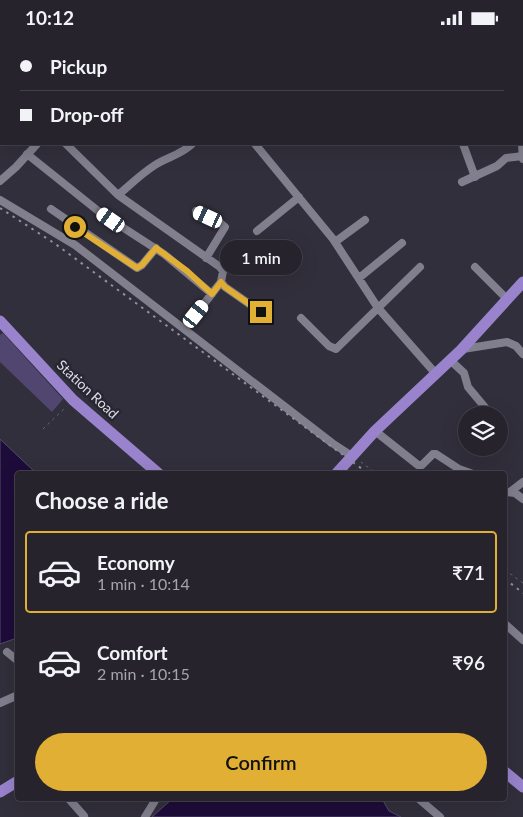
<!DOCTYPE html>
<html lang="en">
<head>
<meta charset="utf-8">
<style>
  :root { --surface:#26232d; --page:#2e2b35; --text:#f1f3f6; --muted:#a4a4aa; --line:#424049; --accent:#e1af34 }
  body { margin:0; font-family:Lato,sans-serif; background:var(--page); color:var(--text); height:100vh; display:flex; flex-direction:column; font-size:19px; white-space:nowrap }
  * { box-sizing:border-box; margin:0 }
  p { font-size:16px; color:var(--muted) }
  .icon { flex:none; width:28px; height:28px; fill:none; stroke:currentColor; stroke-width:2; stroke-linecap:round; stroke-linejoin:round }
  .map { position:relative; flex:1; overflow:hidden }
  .details { position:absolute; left:15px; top:436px; width:492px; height:330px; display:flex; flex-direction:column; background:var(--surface); border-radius:5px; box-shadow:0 5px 20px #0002,0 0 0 1px var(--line) }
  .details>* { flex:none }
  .hud { position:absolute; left:0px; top:0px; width:524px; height:110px; box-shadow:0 5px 20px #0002,0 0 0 1px var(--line); display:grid; align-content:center; height:110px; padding:0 20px; background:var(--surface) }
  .buttons { position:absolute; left:458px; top:371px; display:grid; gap:10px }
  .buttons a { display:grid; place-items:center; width:50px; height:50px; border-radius:50%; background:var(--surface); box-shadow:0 5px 20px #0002,0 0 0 1px var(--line); font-size:25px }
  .end { position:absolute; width:22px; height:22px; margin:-11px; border:6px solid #e1af34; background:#111; box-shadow:0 0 0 2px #111 }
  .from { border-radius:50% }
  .bubble { position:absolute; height:35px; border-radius:18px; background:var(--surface); box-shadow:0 5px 20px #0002,0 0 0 1px var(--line); font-size:16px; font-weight:600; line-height:35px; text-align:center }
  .car { position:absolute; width:15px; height:30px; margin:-15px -8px; border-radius:6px; box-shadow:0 0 4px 1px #0007; background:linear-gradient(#fff 24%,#345 0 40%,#fff 0 76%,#345 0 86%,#fff 0) }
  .hud b { display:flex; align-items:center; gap:18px; height:48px; font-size:19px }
  .hud b+b { border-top:1px solid var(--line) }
  .hud i { width:12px; height:12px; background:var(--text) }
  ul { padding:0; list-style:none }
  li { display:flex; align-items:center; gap:15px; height:82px; margin:0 10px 8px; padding:0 10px; border:2px solid transparent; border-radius:5px }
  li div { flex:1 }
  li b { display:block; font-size:19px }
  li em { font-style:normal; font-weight:600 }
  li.on { border-color:var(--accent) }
  li>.icon { width:45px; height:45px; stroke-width:1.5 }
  h2 { padding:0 20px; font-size:22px; line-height:60px }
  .button { display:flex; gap:10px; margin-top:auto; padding:10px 20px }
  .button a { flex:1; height:58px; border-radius:30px; background:var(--accent); color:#111; font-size:20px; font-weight:600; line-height:58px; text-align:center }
  .status { display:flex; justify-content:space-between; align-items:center; height:35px; padding:0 25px; background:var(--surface); direction:ltr }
  .status svg { height:14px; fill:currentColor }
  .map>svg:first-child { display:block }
</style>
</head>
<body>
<div class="status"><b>10:12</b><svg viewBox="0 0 49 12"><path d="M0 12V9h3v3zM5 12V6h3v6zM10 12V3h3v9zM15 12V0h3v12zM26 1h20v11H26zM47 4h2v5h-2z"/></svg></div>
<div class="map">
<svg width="523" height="782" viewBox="0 0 523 782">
  <rect width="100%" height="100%" fill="#322f3c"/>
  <path fill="#51466f" d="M3 298 63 364 52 377 0 327V300Z"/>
  <path fill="#1d0c39" stroke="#564a6c" d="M0 404 37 439H18L17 603 0 609Z
    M172 764H382L389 776 401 782H152Z"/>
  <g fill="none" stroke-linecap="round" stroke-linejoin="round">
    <path stroke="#6b6874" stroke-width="1" stroke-dasharray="2.5 4" stroke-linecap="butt" d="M43 394 66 372
      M361 427 377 439
      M505 535 523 548"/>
    <path stroke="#817e8d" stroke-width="8" d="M36 0 37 1
      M166 0 167 1
      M347 0 348 1
      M100 1 101 0
      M337 1 339 0
      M430 1 432 0
      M0 9 1 10
      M522 37 523 36
      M522 69 523 68
      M66 109 118 160 220 232 223 236 221 247 225 252 261 277
      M255 109 333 204 378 273 436 339
      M463 109 475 142
      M522 109 523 124
      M27 119 102 179 164 219 212 259
      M0 146 16 132 37 109
      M462 147 497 131 506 123 523 121
      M118 160C130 150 141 139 155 130 167 122 181 120 192 109
      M0 165 75 210 332 408 352 421
      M51 174 137 233 142 230 156 213
      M196 176 219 187 225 192 206 223
      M257 196 299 162
      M335 207 365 185
      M475 232 507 264
      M359 243 402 208
      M196 279 221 247
      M301 283 329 311 336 314 420 232
      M463 314 507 307 516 311 523 319
      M450 325 464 338 468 352 488 376
      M375 396 418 430H422L433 419H436L459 434 473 439
      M505 457 515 458 523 464
      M510 457 523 447
      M505 589 523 605
      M7 617 18 626
      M0 668 18 660
      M69 764 84 781
      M419 764 440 782
      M145 782 156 764"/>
    <path stroke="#9883cc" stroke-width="11" d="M0 286 73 365 159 439
      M336 439 375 396 461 315 523 247
      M505 737 523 752
      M0 757 18 746"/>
    <path stroke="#92909b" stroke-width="2" stroke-dasharray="2.5 5" stroke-linecap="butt" d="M0 173 54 208 369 439
      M505 544 523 558"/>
  </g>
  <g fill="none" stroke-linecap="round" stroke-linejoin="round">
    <path stroke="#e1af34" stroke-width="6" d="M75 192 137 233 142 230 156 213 187 236 212 259 221 247 225 252 261 277"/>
  </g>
  <g text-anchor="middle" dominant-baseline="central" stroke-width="5" stroke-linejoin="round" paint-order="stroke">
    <g font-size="14" fill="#dcdbe3" stroke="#282632">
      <text transform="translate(88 354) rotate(43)">Station Road</text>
    </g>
  </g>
</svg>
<div class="buttons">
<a><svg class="icon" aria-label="layers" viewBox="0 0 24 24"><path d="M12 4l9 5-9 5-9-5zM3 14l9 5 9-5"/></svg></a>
</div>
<i class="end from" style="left:75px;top:192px"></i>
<i class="end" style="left:261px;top:277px"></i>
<div class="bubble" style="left:220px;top:205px;width:82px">1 min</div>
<i class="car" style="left:208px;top:182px;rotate:295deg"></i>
<i class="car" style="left:111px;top:185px;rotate:305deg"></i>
<i class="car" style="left:196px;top:279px;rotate:39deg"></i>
<div class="hud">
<b><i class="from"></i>Pickup</b>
<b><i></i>Drop-off</b>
</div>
<section class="details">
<h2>Choose a ride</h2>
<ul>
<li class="on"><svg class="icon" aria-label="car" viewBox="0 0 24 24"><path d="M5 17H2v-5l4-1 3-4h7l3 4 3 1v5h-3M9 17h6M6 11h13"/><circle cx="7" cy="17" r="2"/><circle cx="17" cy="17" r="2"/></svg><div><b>Economy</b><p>1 min · 10:14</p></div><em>₹71</em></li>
<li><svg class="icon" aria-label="car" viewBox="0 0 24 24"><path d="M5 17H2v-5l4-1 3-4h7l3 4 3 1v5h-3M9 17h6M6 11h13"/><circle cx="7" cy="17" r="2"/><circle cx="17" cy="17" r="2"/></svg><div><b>Comfort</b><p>2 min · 10:15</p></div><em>₹96</em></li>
</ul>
<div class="button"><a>Confirm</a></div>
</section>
</div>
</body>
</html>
